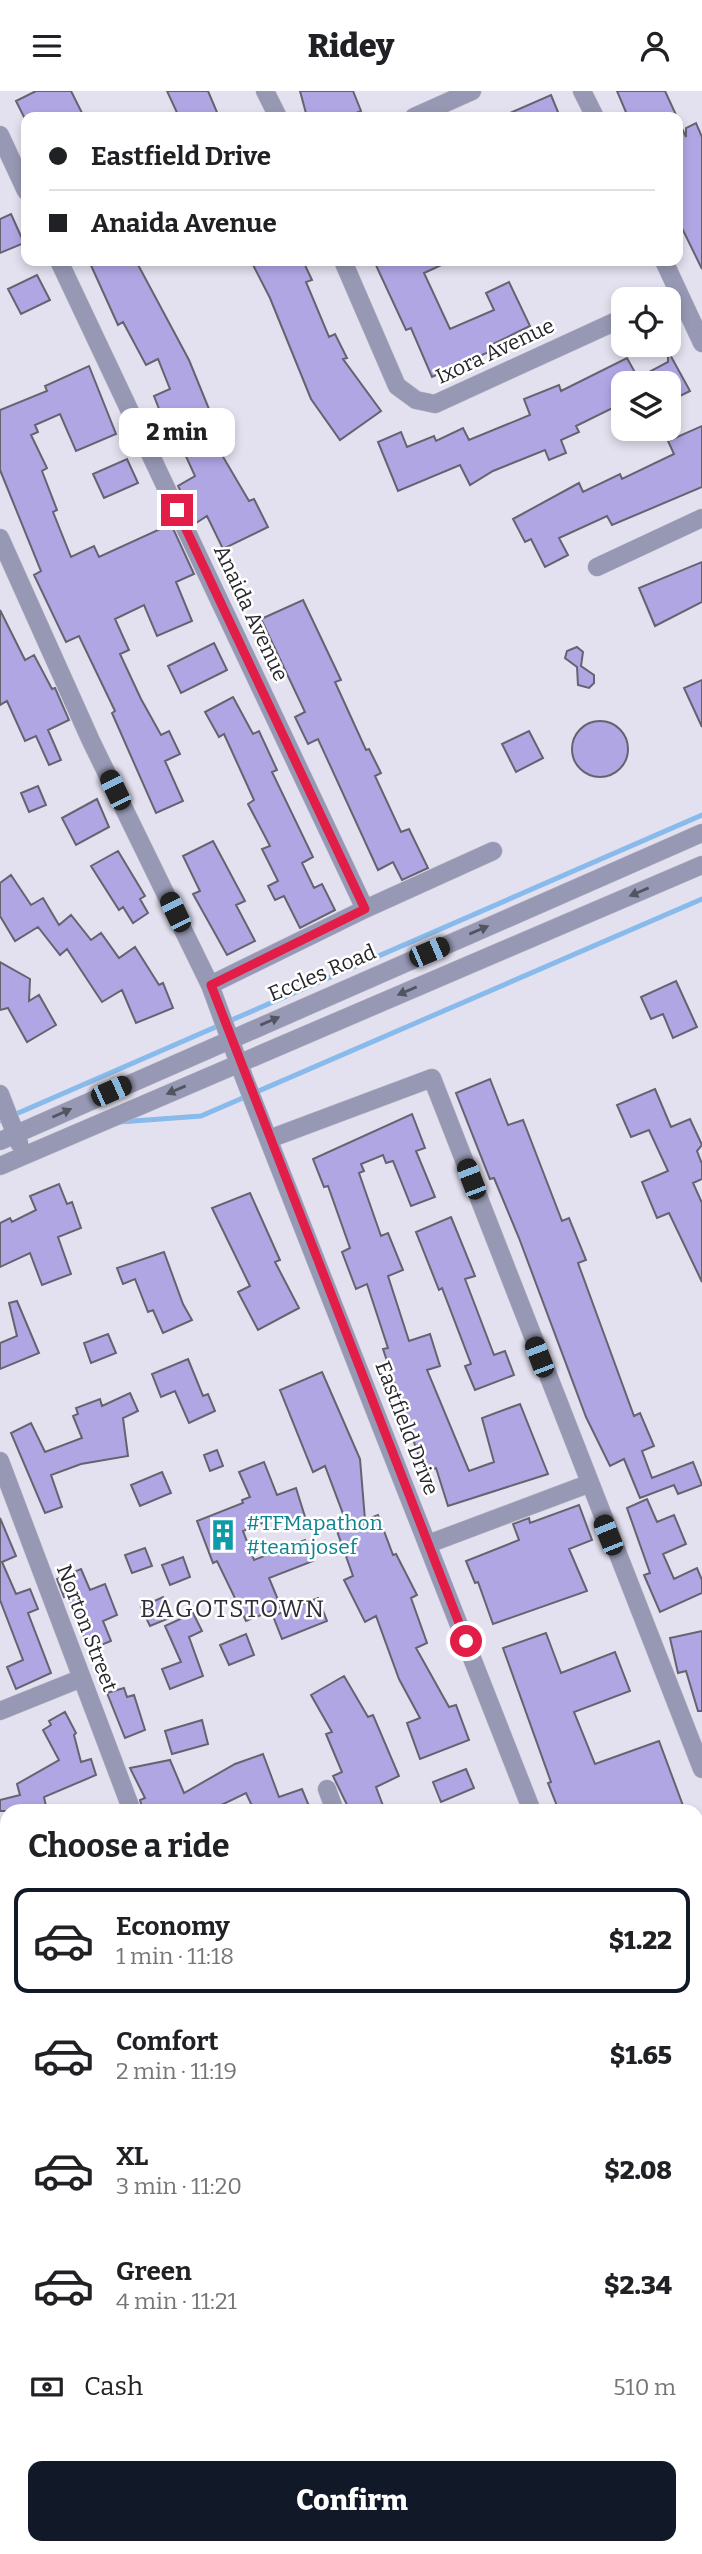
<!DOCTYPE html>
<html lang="en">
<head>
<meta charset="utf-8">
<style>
  :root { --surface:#fff; --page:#f2f2f2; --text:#202124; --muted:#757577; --line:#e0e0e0; --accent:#111827 }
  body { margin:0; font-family:Bitter,serif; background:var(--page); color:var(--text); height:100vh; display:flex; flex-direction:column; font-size:26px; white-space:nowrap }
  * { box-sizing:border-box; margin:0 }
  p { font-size:23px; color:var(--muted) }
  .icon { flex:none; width:38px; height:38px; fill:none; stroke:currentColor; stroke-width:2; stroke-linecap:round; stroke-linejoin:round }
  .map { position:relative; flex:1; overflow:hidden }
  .side { position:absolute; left:0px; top:1713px; width:704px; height:751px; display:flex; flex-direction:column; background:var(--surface); border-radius:21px 21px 0 0; box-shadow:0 4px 10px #0003 }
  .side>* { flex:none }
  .hud { position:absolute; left:21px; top:21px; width:662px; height:154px; border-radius:14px; box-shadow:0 4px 10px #0003; display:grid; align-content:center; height:154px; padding:0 28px; background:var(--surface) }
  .tools { position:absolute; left:611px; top:196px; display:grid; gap:14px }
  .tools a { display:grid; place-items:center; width:70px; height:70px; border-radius:14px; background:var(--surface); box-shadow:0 4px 10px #0003; font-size:35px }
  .end { position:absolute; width:32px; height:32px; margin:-16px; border:9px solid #e11d48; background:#fff; box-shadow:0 0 0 4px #fff }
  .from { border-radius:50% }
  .bubble { position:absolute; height:49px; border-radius:14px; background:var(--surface); box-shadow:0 4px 10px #0003; font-size:23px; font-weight:800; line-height:49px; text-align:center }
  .car { position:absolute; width:21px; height:42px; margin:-21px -10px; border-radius:9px; box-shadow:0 0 5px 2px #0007; background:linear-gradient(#222 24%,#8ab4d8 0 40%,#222 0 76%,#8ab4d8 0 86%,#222 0) }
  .hud b { display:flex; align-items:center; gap:24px; height:66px; font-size:26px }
  .hud b+b { border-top:2px solid var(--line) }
  .hud i { width:18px; height:18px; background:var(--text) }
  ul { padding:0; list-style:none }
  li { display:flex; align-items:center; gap:21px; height:105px; margin:0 14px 10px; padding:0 14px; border:4px solid transparent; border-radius:14px }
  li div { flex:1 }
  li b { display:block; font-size:26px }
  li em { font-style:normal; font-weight:800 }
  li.active { border-color:var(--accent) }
  li>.icon { width:63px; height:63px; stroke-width:1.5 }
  h2 { padding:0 28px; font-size:32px; line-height:84px }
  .pay { display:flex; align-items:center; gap:18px; height:77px; padding:0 28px; font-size:26px }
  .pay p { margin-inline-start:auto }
  .cta { display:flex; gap:14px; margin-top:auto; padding:14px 28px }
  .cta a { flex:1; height:80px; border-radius:14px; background:var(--accent); color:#fff; font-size:28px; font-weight:800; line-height:80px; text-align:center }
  header { display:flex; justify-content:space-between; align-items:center; height:91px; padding:0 28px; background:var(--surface); font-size:32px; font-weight:800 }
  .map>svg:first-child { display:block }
</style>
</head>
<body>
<header><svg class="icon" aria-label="menu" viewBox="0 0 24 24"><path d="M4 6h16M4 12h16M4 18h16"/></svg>Ridey<svg class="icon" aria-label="person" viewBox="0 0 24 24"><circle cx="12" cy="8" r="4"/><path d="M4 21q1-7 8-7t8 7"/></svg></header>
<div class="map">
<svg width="702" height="2463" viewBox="0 0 702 2463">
  <rect width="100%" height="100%" fill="#e3e1ef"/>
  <path fill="#d7d4ea" d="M702 1997V2149L700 2150 697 2139 696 1999Z"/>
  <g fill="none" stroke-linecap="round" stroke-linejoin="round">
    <path stroke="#88baeb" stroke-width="5" d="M0 1030 702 724
      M120 1031 201 1025 702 808
      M696 1918 702 1915"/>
  </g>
  <path fill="#b1a6e4" stroke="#656370" stroke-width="2" d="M36 0H71L84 26H24L16 10Z
    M167 0H208L219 26H179Z
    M300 0H353L361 20 347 26H307Z
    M617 0H665L677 26H628Z
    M551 4 560 26H501Z
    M677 27 686 46V37L696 32 702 46V178L677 127Z
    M11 123 24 152 0 162V128Z
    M89 170H136L189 269 211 323 217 320 232 352 219 359 249 410 254 408 268 436 223 458 207 425 196 432 178 395 195 385 168 326 163 328 154 305 170 298 158 268 146 274 123 231 118 234Z
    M251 170H303L312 189 306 191 329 246 335 243 347 267 343 268 381 320 340 349 311 308 270 207Z
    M374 170H450L424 182 450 238 494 219 486 202 509 191 530 235 489 255 491 260 432 286 411 237 406 239Z
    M37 184 50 209 21 223 8 198Z
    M668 260 690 300 668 311V292H623V312L576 335 579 341 561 349 566 362 549 369 545 359 493 380 470 394 460 374 398 400 378 351 401 341 407 356 434 345 436 350 463 337 469 349 530 324 524 308 559 294 561 300 627 267 638 287 668 271Z
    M89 275 116 343 76 360 60 323 35 334 38 341 31 344 47 377 42 380 57 419 53 421 71 466 94 455 99 466 171 433 194 483 176 491 192 530 157 545 144 514 115 528 129 559 120 563 141 608 161 644 169 640 180 663 165 670 183 710 156 722 112 622 115 620 79 545 66 551 34 484 41 480 0 379V319L47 300 45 295Z
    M702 335V396L612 434 607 425 559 447 568 464 545 476 531 448 525 451 513 428 579 392 583 401 620 383 622 388 674 363 668 350Z
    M127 368 138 392 104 407 93 383Z
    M702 471V511L655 535 639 497Z
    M303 509 341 589 335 591 366 659 369 658 381 682 375 685 401 741 409 738 428 777 402 789 393 771 378 779 318 648 308 653 295 626 305 621 261 528Z
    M0 519 25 569 34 564 52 598 55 597 69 629 48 639 61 669 49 674 36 645 25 650 7 610 0 614Z
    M214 552 227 579 181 602 168 575Z
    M577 556 583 561 581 575 594 584V592L589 597 578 594 577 576 565 567 567 560Z
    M702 589V636L684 597Z
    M233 606 253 643 259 640 277 679 272 681 313 766 302 772 314 797 322 793 335 819 300 837 284 805 275 809 268 795 278 790 262 758 270 755 248 713 254 709 224 643 219 646 205 621Z
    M572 658a28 28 0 1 1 56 0a28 28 0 1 1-56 0Z
    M529 640 543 667 516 681 502 653Z
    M38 695 46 714 29 721 21 702Z
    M97 708 109 736 76 754 62 727Z
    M213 750 245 810 236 814 255 850 227 864 193 803 200 800 183 765Z
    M118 760 145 805 140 808 148 822 133 832 123 816 119 819 91 775Z
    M11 784 31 814 43 807 59 834 71 824 91 849 101 842 119 867 135 856 159 894 163 892 173 917 136 932 122 899 102 911 67 858 60 864 38 836 15 850 0 825V792Z
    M0 871 30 888 29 910 39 904 56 934 27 951 8 917 0 919Z
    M676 890 697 936 673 947 663 923 651 928 641 906Z
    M490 988 508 1034 523 1029 562 1130 569 1127 586 1169 578 1172 593 1213 634 1325 640 1322 654 1355 642 1360 652 1387 693 1371 702 1394 678 1403 674 1394 640 1407 624 1368 610 1375 586 1326 519 1147 494 1087 490 1088 456 1002Z
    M655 998 671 1036 690 1028 702 1054 697 1060 702 1073V1088L693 1092 702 1112V1191L669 1122 657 1127 642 1091 668 1080 649 1039 631 1046 617 1014Z
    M412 1023 425 1057 416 1060 435 1106 411 1115 393 1070 386 1072 383 1064 361 1073 364 1080 359 1082 381 1145 388 1142 403 1179 388 1185 409 1250 430 1243 440 1275 427 1279 469 1380 494 1371 482 1327 520 1313 548 1383 448 1415 436 1377 424 1381 383 1258 388 1257 367 1193 356 1198 342 1161 350 1157 328 1095 324 1096 313 1068Z
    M59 1093 67 1113 72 1111 81 1137 58 1146 71 1183 42 1194 30 1162 0 1176V1132L10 1127 12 1131 36 1119 30 1105Z
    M250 1102 280 1169 275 1171 299 1217 258 1239 238 1201 250 1195 212 1117Z
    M451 1126 475 1185 465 1188 494 1264 505 1260 514 1284 475 1299 465 1275 471 1273 442 1197 439 1199 416 1141Z
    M164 1161 183 1213 192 1229 163 1242 153 1219 148 1221 135 1188 123 1193 117 1177Z
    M17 1210 39 1262 0 1278V1252L17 1245 9 1212Z
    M108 1243 116 1262 91 1272 84 1252Z
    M188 1268 203 1305 208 1303 215 1320 189 1332 175 1300 161 1306 152 1283Z
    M322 1281 360 1368 365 1429 378 1424 393 1464 396 1463 417 1504 411 1507 427 1552 416 1557 449 1616 456 1614 469 1649 420 1668 407 1632 420 1627 399 1588 376 1525 365 1531 344 1489 353 1485 337 1440 348 1436 325 1375 313 1381 280 1299Z
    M130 1302 138 1320 123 1327 128 1365 81 1373 51 1384 62 1416 45 1422 11 1342 31 1332 45 1361 82 1347 73 1325 78 1323 76 1317 100 1308 102 1315Z
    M217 1359 223 1375 210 1380 204 1364Z
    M264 1371 277 1404 296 1397 306 1429 288 1437 282 1424 243 1440 254 1469 305 1449 313 1470 269 1487 281 1516 246 1530 217 1470 213 1472 197 1430 243 1412 242 1409 250 1406 239 1381Z
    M162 1381 171 1402 140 1415 131 1394Z
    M647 1408 657 1431 674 1424 686 1453 663 1463 674 1488 697 1477 702 1489V1502L660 1521 644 1484 650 1482 627 1417Z
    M579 1414 592 1449 569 1458 587 1500 493 1533 478 1491 475 1492 466 1470 519 1449 513 1433 529 1427 530 1432Z
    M0 1427 16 1465 2 1471 16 1503 30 1498 38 1518 28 1522 51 1582 16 1598 7 1576 23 1569 0 1509Z
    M145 1457 152 1475 132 1482 125 1464Z
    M183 1466 190 1486 170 1494 162 1474Z
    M81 1478 90 1499 105 1493 117 1524 103 1530 111 1550 89 1559 68 1505 64 1506 57 1488Z
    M163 1506 172 1526 150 1535 141 1516Z
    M318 1507 327 1530 282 1548 273 1525Z
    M193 1522 202 1540 189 1546 203 1585 170 1598 162 1578 181 1571 165 1535Z
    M702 1540V1620H698L686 1580 678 1582 670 1547Z
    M546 1542 561 1582 615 1561 630 1600 574 1621 595 1673 659 1650 685 1720H559L548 1692 551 1691 503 1557Z
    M246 1543 254 1564 229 1574 220 1554Z
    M344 1585 368 1626 373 1624 399 1685 376 1696 385 1720H350L333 1685 342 1681 326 1643 332 1641 311 1604Z
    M124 1597 127 1606 134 1604 145 1639 125 1647 107 1602Z
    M65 1621 76 1642 74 1644 81 1671 91 1668 96 1684 44 1706 47 1720H0V1709L20 1704 17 1693 59 1669 43 1639 51 1634 49 1630Z
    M202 1629 208 1653 172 1663 165 1640Z
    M263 1663 279 1706 302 1698 311 1720H246L253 1717 246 1702 209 1720H143L140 1709 145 1707 130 1677 170 1669 184 1702 235 1673Z
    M466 1678 474 1697 441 1711 433 1691Z"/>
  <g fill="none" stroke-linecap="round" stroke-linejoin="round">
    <defs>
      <path id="minor" d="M265 0 278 26
        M582 0 595 26
        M414 26 472 0
        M0 44 26 100
        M59 170 365 818
        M343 170 397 295 416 309 435 313 623 227
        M664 170 702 252
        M0 447 91 650 210 894 245 989 532 1720
        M597 476 702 427
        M210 894 365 818 493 760
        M0 1003 19 1052
        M269 1048 432 987 702 1678
        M0 1050 702 742
        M0 1075 702 774
        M0 1370 132 1720
        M428 1453 588 1393
        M0 1620 82 1587
        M327 1698 335 1720
        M696 1867 702 1865
        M696 1976 702 1974
        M0 2128 7 2125
        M696 2160 702 2158
        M696 2187 702 2207
        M0 2258 7 2255
        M696 2339 702 2309
        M696 2425 702 2424
        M360 2459 365 2457
        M652 2463 655 2457"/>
      <path id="major" d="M0 2137 7 2154
        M0 2197 7 2215
        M96 2457 99 2463
        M125 2457 128 2463"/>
    </defs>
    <use href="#minor" stroke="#c1bfcc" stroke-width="19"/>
    <use href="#major" stroke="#c1bfcc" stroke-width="19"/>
    <use href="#minor" stroke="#9799b4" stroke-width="18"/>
    <use href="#major" stroke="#5a5b8a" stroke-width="18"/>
  </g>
  <defs><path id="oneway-solid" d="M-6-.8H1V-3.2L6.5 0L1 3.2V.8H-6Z" transform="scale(1.75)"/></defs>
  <g fill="#535462">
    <use href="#oneway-solid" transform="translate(639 801) rotate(157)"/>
    <use href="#oneway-solid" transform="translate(479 839) rotate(-23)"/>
    <use href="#oneway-solid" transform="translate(407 900) rotate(157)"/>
    <use href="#oneway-solid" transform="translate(270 930) rotate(-23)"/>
    <use href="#oneway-solid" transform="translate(176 999) rotate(157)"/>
    <use href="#oneway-solid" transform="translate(62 1022) rotate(-24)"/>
  </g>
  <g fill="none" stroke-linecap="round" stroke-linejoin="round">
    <path stroke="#e11d48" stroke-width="9" d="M177 419 365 818 211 894 466 1550"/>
  </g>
  <defs>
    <symbol id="building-bare" viewBox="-9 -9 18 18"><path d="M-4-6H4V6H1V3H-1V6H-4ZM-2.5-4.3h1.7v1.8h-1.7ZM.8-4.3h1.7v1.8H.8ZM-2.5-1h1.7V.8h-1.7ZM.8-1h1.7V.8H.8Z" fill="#0f9aa8" stroke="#fff" stroke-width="2.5" paint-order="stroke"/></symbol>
  </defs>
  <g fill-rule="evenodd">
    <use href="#building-bare" x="201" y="1422" width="44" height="44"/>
  </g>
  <g text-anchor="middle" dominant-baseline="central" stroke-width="5" stroke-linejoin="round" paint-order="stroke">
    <g font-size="21" fill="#26262b" stroke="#fff">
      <text transform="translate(495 260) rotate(-25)">Ixora Avenue</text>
      <text transform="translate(251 522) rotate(65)">Anaida Avenue</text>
      <text transform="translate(322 882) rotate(-23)">Eccles Road</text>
      <text transform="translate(407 1337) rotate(69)">Eastfield Drive</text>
      <text transform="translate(87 1537) rotate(69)">Norton Street</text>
    </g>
    <g font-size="21" fill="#0d838f" stroke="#fff" text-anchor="start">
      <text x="246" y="1432">#TFMapathon<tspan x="246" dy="24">#teamjosef</tspan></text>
    </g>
    <g font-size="24" letter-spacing="2" fill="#2e2c37" stroke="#fff">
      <text x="233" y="1518">BAGOTSTOWN</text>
    </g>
  </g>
</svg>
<div class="tools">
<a><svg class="icon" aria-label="locate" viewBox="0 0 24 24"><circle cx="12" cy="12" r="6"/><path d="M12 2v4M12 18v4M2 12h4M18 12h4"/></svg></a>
<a><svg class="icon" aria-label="layers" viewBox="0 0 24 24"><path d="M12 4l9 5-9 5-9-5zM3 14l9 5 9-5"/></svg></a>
</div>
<i class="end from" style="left:466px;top:1550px"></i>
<i class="end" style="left:177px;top:419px"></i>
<div class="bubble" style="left:119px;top:317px;width:116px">2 min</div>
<i class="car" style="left:115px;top:699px;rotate:334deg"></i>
<i class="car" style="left:175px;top:821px;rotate:334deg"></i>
<i class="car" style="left:429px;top:861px;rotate:67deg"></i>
<i class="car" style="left:111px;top:1000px;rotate:66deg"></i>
<i class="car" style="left:471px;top:1088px;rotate:339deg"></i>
<i class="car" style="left:539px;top:1266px;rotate:339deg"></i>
<i class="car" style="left:608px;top:1444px;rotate:338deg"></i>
<div class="hud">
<b><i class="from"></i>Eastfield Drive</b>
<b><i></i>Anaida Avenue</b>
</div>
<section class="side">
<h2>Choose a ride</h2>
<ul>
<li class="active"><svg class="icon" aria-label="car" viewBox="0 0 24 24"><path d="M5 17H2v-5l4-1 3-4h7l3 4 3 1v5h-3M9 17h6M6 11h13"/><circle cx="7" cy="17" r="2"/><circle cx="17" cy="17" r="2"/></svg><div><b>Economy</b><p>1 min · 11:18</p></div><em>$1.22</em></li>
<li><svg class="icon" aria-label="car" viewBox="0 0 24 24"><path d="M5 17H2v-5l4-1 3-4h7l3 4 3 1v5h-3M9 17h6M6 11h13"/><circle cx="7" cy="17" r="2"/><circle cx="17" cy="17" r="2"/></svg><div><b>Comfort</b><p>2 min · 11:19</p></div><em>$1.65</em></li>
<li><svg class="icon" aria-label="car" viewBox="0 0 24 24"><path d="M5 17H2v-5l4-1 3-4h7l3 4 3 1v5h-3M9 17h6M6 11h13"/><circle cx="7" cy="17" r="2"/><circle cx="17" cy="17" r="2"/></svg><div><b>XL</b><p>3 min · 11:20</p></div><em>$2.08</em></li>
<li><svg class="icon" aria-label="car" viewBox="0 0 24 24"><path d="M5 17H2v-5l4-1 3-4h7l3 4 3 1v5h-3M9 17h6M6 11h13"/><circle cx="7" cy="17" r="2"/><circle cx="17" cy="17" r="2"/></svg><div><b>Green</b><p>4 min · 11:21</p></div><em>$2.34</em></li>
</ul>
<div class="pay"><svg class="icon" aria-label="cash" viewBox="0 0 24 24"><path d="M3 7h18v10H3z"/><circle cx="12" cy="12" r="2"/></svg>Cash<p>510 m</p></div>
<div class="cta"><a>Confirm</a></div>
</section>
</div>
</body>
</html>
